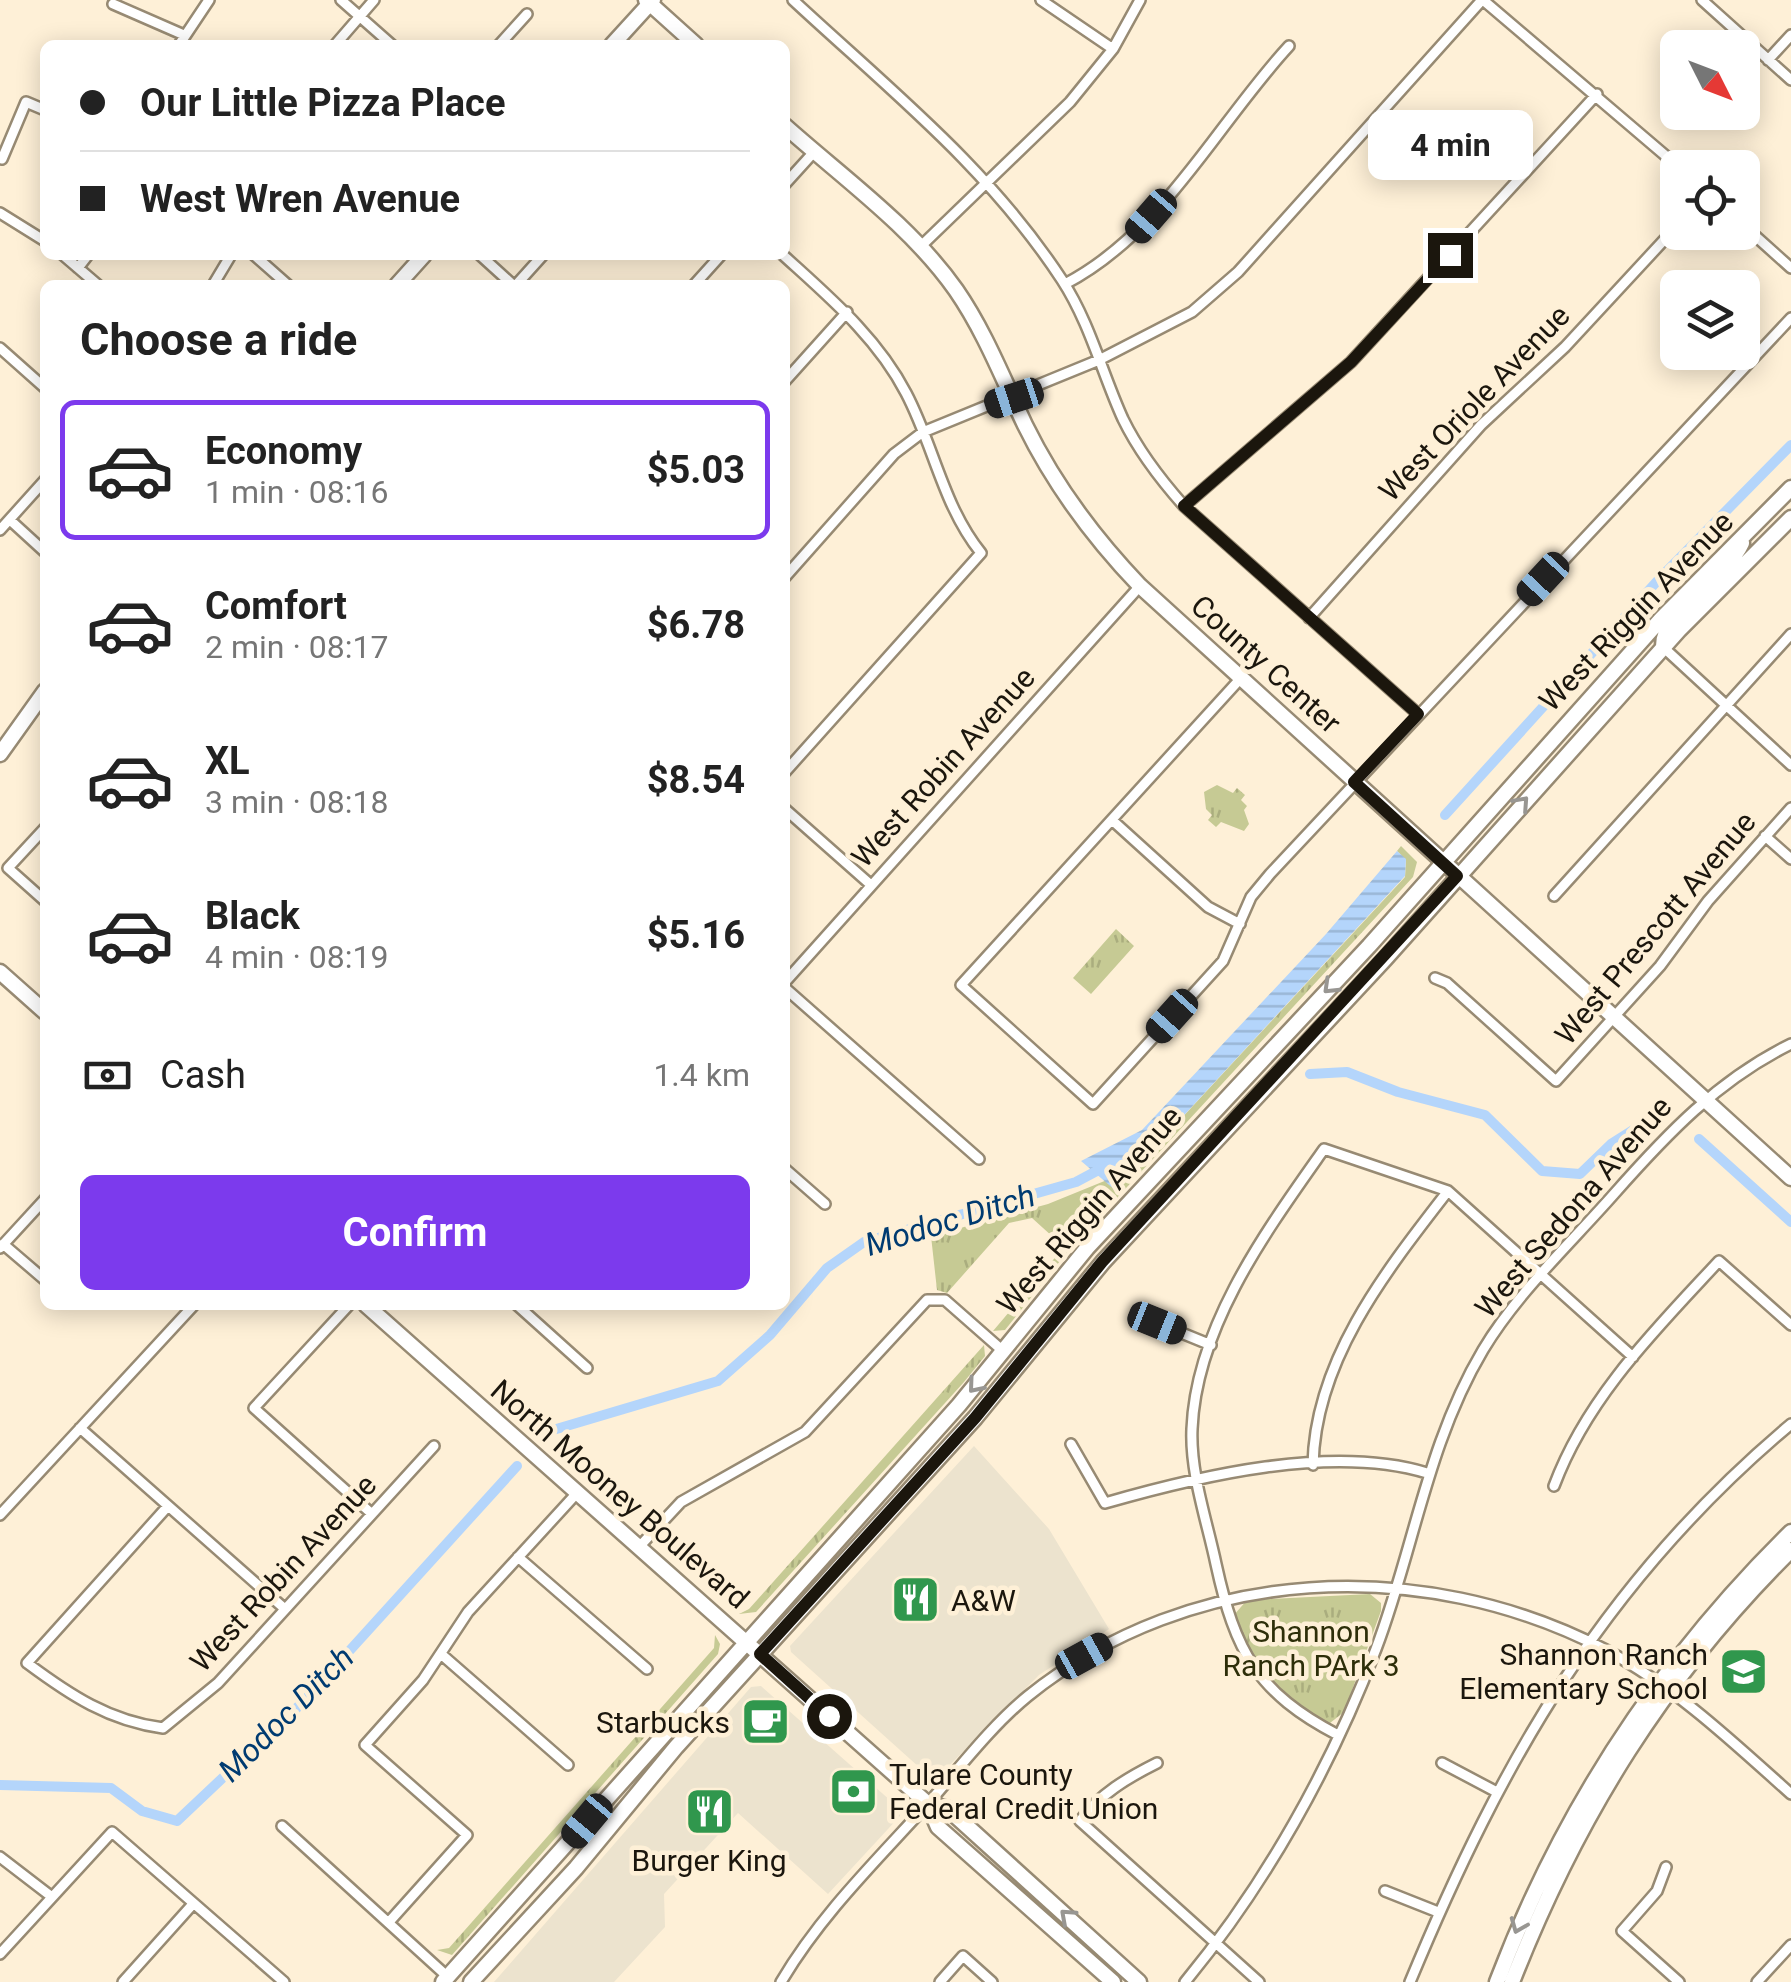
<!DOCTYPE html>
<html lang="en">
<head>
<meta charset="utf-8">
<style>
  :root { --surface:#fff; --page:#f2f2f2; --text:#222; --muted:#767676; --line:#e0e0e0; --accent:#7c3aed }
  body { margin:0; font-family:Roboto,sans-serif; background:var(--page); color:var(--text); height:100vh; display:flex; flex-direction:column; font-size:38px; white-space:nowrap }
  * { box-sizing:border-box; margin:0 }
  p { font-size:32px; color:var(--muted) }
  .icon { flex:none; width:55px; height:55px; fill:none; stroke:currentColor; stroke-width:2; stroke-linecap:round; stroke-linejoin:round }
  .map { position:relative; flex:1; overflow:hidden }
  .details { position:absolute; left:40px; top:280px; width:750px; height:1030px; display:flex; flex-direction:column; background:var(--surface); border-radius:15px; box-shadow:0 5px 25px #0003 }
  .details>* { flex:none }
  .top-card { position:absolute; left:40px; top:40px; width:750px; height:220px; border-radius:15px; box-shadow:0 5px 25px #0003; display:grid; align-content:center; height:220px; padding:0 40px; background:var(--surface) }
  .needle { width:65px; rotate:132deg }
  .controls { position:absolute; left:1660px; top:30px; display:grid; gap:20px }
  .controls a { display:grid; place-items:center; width:100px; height:100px; border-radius:15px; background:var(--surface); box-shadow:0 5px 25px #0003; font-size:50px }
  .end { position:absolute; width:45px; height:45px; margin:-22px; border:12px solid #1b160d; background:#fff; box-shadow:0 0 0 5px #fff }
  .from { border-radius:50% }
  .bubble { position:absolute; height:70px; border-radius:15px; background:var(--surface); box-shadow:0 5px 25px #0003; font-size:32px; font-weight:700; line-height:70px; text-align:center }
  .car { position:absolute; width:30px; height:60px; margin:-30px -15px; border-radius:12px; box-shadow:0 0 8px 2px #0007; background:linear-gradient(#222 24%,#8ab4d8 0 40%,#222 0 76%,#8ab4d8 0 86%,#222 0) }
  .top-card b { display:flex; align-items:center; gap:35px; height:95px; font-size:38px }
  .top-card b+b { border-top:2px solid var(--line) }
  .top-card i { width:25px; height:25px; background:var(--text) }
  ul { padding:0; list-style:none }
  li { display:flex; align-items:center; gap:30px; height:140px; margin:0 20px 15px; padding:0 20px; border:5px solid transparent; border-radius:15px }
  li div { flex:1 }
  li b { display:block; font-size:38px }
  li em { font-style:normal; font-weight:700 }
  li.selected { border-color:var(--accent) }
  li>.icon { width:90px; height:90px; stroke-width:1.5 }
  h2 { padding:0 40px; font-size:45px; line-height:120px }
  .pay { display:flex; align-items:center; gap:25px; height:110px; padding:0 40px; font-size:38px }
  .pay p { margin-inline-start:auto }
  .action { display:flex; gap:20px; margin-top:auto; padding:20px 40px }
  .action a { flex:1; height:115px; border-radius:15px; background:var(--accent); color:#fff; font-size:40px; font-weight:700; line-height:115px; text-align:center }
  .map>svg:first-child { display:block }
</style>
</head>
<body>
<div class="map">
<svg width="1791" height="1982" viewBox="0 0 1791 1982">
  <defs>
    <pattern id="grass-tufts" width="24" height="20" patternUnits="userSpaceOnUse" patternTransform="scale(2.5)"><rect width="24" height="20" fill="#c6ca94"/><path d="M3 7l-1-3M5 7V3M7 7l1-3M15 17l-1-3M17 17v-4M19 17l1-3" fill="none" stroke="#aaad7e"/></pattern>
    <pattern id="water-rules" width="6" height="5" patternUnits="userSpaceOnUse" patternTransform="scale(2.5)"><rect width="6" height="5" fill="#b4d5fb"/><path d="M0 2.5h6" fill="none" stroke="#9ab6d6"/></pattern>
  </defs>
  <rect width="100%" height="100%" fill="#fef0d7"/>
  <path fill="#ece3ce" d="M974 1446 1049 1529 1109 1629 1039 1675 938 1777H930L791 1652 790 1646Z
    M761 1686 900 1809V1816L828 1894 738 1813 664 1894 665 1927 614 1982H494L751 1687Z"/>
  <path fill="url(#grass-tufts)" d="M1217 785 1233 793 1237 788 1245 795 1241 800 1247 806 1244 810 1249 824 1244 831 1221 822 1216 827 1208 820 1212 815 1206 809 1204 792Z
    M1401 846 1417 862 1413 877 1068 1251 1005 1330 993 1331 1064 1247 1032 1218 1009 1223 947 1293 937 1290 931 1236 1048 1204 1107 1180 1115 1190 1405 877 1406 860 1397 851Z
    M1116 929 1134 946 1091 994 1073 978Z
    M984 1345 985 1356 964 1382 756 1612 739 1614 749 1609Z
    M1370 1594 1381 1603V1611L1344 1712 1330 1723C1286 1713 1247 1655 1234 1615L1247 1600Z
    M715 1635 720 1644 718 1654 452 1955 437 1950 449 1948 714 1648Z"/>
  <path fill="url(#water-rules)" d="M1397 851 1406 859 1405 876 1115 1190 1081 1161 1142 1130 1326 934Z"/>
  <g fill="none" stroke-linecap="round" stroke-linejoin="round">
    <path stroke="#b4d5fb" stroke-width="10" d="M1445 815 1660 578 1791 445
      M1310 1074 1347 1072 1398 1092 1485 1115 1542 1171 1580 1174 1611 1144 1641 1125
      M1699 1139 1791 1222
      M553 1430 718 1381 770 1335 827 1268 864 1242 1076 1182 1106 1166
      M0 1785 111 1788 142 1811 177 1821 303 1702 517 1466"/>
    <defs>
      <path id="street" d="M341 0 392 45
        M793 0C891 91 988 167 1062 280 1090 323 1102 373 1123 419 1139 452 1160 479 1184 506L1418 714
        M1041 0 1113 49
        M1483 0 1680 168
        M1702 0 1791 80
        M113 4 184 35
        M179 45 209 0
        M335 45 374 0
        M499 45 527 14
        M1768 60 1791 35
        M2 159 26 102 45 110
        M785 184 814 152
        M0 213 45 241
        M1742 224 1791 268
        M919 248 1070 102 1113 49 1140 0
        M63 255 98 285
        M254 255 288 285
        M480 255 513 285
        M783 255C829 297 877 337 906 393 934 446 943 506 981 553L785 772
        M78 268 88 255
        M1065 284C1163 233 1216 125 1289 46
        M213 285 231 255
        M516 285 543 255
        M694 285 721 255
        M0 348 45 388
        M785 381 847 312
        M1184 506 1351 362 1597 94
        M10 520 45 552
        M0 530 45 480
        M785 577 894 454 923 432 1099 360 1192 312 1238 272 1482 0
        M1309 618 1481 425 1565 347 1678 225
        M1663 647 1791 765
        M1241 678 961 985 1093 1104 1223 961 1251 897 1270 874 1791 318
        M785 809 871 885
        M1112 820 1208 907 1240 924
        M45 828 8 868 45 901
        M1765 836 1791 859
        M1554 896 1791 634
        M1435 978 1447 983 1556 1081 1660 966 1708 901 1791 808
        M785 982 1140 586
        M785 988 979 1159
        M785 1169 825 1204
        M3 1244 45 1280
        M0 1248 45 1199
        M349 1305 254 1408 372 1514
        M517 1305 587 1368
        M1157 1323 1211 1345
        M80 1428 285 1609
        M1071 1444 1105 1503C1199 1476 1332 1444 1427 1473
        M1313 1465C1315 1360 1386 1271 1448 1191
        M1554 1486C1587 1397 1656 1329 1719 1261L1791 1325
        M168 1506 27 1663C70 1695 109 1721 163 1728L218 1683 434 1446
        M0 1515 194 1305
        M639 1547 681 1502 805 1432 927 1300H945L1003 1351
        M518 1557 647 1669
        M441 1654 568 1765
        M1338 1735C1257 1693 1235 1651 1216 1564 1207 1521 1190 1473 1192 1429 1196 1326 1267 1230 1324 1149L1448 1191 1633 1357
        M1157 1763C1127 1778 1100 1794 1080 1821L1259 1982
        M1442 1763 1495 1791
        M282 1826 449 1978
        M0 1857 52 1897
        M1666 1867 1657 1891 1622 1931 1679 1982
        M1385 1891 1438 1912
        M389 1922 467 1835 365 1745 423 1680 468 1612 577 1493
        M0 1954 112 1832 284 1982
        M123 1982 193 1904
        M781 1982C820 1916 874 1863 925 1807 958 1770 990 1727 1028 1696 1191 1565 1422 1554 1606 1650 1675 1687 1733 1742 1791 1794
        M940 1982 963 1956 992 1982
        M1185 1982C1266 1884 1331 1767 1376 1649 1414 1549 1427 1444 1483 1350 1517 1293 1570 1244 1614 1194 1667 1134 1718 1080 1791 1044
        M1410 1982C1502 1760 1604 1581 1791 1424
        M1757 1982 1791 1945"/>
      <path id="secondary" d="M646 0 696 45
        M612 45 653 0
        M785 126C842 177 911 226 956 290 985 332 1003 379 1025 425 1055 486 1093 537 1140 586L1791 1178
        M397 285 424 255
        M1663 646C1663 609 1726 578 1742 543
        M0 754 45 691
        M0 972 45 1012
        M366 1305 928 1804 938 1827 1113 1982
        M928 1804 948 1809 1139 1982
        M443 1982 959 1405 1087 1248 1369 946 1661 619 1791 488
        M471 1982 576 1868 676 1747 975 1418 1103 1262 1385 959 1679 630 1791 518
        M1497 1982C1562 1811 1661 1660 1791 1532
        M1512 1982C1577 1816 1664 1676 1791 1550"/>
    </defs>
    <use href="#street" stroke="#978a73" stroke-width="14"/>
    <use href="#secondary" stroke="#978a73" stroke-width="19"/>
    <use href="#street" stroke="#fff" stroke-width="9"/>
    <use href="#secondary" stroke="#fff" stroke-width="14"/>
  </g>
  <defs><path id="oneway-chevron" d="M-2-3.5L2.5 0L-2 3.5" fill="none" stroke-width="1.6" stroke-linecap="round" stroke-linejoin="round" transform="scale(2.5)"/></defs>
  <g stroke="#989692">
    <use href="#oneway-chevron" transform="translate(1522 803) rotate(-48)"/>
    <use href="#oneway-chevron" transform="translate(1330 987) rotate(136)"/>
    <use href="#oneway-chevron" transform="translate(975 1386) rotate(130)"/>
    <use href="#oneway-chevron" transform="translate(1067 1916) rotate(-138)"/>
    <use href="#oneway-chevron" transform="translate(1518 1926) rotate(112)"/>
  </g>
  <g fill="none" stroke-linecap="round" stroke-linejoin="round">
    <path stroke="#1b160d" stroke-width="12" d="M829 1716 760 1654 975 1418 1102 1262 1457 876 1354 782 1418 714 1184 506 1351 362 1450 255"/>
  </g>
  <defs>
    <symbol id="restaurant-square" viewBox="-11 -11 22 22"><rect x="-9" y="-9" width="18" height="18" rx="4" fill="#30974d" stroke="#fef0d7"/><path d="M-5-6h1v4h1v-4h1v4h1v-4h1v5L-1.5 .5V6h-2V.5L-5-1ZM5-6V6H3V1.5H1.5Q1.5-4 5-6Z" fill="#fff"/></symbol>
    <symbol id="school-square" viewBox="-11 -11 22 22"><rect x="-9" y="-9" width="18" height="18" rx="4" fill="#30974d" stroke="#fef0d7"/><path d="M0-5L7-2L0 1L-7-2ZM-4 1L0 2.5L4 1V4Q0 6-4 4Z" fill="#fff"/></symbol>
    <symbol id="cafe-square" viewBox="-11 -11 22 22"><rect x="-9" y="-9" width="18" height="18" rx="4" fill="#30974d" stroke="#fef0d7"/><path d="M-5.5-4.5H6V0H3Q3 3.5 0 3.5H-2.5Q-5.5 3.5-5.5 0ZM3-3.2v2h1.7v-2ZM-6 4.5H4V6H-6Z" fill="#fff"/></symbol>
    <symbol id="bank-square" viewBox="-11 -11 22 22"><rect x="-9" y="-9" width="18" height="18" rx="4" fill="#30974d" stroke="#fef0d7"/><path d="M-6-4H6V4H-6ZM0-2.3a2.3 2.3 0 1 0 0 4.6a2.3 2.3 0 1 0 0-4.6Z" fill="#fff"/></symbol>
  </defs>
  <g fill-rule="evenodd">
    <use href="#restaurant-square" x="888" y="1572" width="55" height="55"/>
    <use href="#school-square" x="1716" y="1644" width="55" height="55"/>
    <use href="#cafe-square" x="738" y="1694" width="55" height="55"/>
    <use href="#bank-square" x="826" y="1764" width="55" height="55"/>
    <use href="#restaurant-square" x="682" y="1784" width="55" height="55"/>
  </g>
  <g text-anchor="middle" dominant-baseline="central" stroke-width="9" stroke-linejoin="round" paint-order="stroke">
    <g font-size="30" fill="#1b160d" stroke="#fef0d7">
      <text transform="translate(1474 403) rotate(-46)">West Oriole Avenue</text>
      <text transform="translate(1636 611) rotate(-46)">West Riggin Avenue</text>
      <text transform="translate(1266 664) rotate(42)">County Center</text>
      <text transform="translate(943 767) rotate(-48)">West Robin Avenue</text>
      <text transform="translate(1655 928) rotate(-50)">West Prescott Avenue</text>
      <text transform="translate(1573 1207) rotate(-49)">West Sedona Avenue</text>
      <text transform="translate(1089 1210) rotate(-49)">West Riggin Avenue</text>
      <text transform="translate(620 1494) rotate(41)">North Mooney Boulevard</text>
      <text transform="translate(283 1573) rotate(-47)">West Robin Avenue</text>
    </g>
    <g font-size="30" fill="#1b160d" stroke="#fef0d7" text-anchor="start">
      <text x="951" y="1600">A&amp;W</text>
      <text x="1708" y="1654" text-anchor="end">Shannon Ranch<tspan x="1708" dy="34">Elementary School</tspan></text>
      <text x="730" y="1722" text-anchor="end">Starbucks</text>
      <text x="889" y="1774">Tulare County<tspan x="889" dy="34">Federal Credit Union</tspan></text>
      <text x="709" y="1860" text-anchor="middle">Burger King</text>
    </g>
    <g font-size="30" fill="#2d2e09" stroke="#fef0d7">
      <text x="1311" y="1631">Shannon<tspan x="1311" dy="34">Ranch PArk 3</tspan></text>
    </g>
    <g font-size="32" font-style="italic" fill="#003b71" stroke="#fef0d7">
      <text transform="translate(950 1220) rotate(-17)">Modoc Ditch</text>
      <text transform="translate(286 1714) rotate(-45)">Modoc Ditch</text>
    </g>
  </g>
</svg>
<div class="controls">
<a><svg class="needle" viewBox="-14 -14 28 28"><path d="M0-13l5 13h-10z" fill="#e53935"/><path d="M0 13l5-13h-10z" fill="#767676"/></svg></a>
<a><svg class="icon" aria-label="locate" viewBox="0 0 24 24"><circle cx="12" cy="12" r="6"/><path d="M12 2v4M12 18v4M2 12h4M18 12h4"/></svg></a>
<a><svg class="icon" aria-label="layers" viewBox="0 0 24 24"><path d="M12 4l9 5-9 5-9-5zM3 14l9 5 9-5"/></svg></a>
</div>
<i class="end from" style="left:829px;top:1716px"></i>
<i class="end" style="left:1450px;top:255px"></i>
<div class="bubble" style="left:1368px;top:110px;width:165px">4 min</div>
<i class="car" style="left:1151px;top:216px;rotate:221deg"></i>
<i class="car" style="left:1014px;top:398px;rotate:252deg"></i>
<i class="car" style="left:1543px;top:579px;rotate:223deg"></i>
<i class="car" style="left:1172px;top:1016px;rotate:222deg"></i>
<i class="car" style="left:1157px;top:1323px;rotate:112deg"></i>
<i class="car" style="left:1084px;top:1656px;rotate:61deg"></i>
<i class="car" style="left:587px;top:1821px;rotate:220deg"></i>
<div class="top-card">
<b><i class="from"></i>Our Little Pizza Place</b>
<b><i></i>West Wren Avenue</b>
</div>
<section class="details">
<h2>Choose a ride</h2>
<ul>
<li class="selected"><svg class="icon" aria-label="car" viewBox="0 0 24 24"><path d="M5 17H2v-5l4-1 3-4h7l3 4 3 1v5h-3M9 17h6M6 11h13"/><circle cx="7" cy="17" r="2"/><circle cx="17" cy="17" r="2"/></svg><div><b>Economy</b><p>1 min · 08:16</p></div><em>$5.03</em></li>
<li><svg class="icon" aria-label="car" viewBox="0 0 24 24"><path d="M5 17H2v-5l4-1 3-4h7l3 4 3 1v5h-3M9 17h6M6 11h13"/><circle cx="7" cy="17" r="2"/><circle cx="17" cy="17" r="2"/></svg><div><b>Comfort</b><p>2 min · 08:17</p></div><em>$6.78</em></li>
<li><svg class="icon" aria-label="car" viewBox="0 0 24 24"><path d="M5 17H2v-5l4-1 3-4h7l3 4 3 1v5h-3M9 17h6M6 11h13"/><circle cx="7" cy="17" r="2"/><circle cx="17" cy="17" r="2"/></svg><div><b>XL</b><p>3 min · 08:18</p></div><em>$8.54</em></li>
<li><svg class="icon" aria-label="car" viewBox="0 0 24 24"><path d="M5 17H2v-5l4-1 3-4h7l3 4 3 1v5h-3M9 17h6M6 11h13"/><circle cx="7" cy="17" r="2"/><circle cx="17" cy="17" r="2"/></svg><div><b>Black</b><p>4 min · 08:19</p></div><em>$5.16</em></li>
</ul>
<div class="pay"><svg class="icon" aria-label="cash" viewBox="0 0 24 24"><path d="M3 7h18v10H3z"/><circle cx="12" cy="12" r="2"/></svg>Cash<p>1.4 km</p></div>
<div class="action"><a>Confirm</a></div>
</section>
</div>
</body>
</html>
